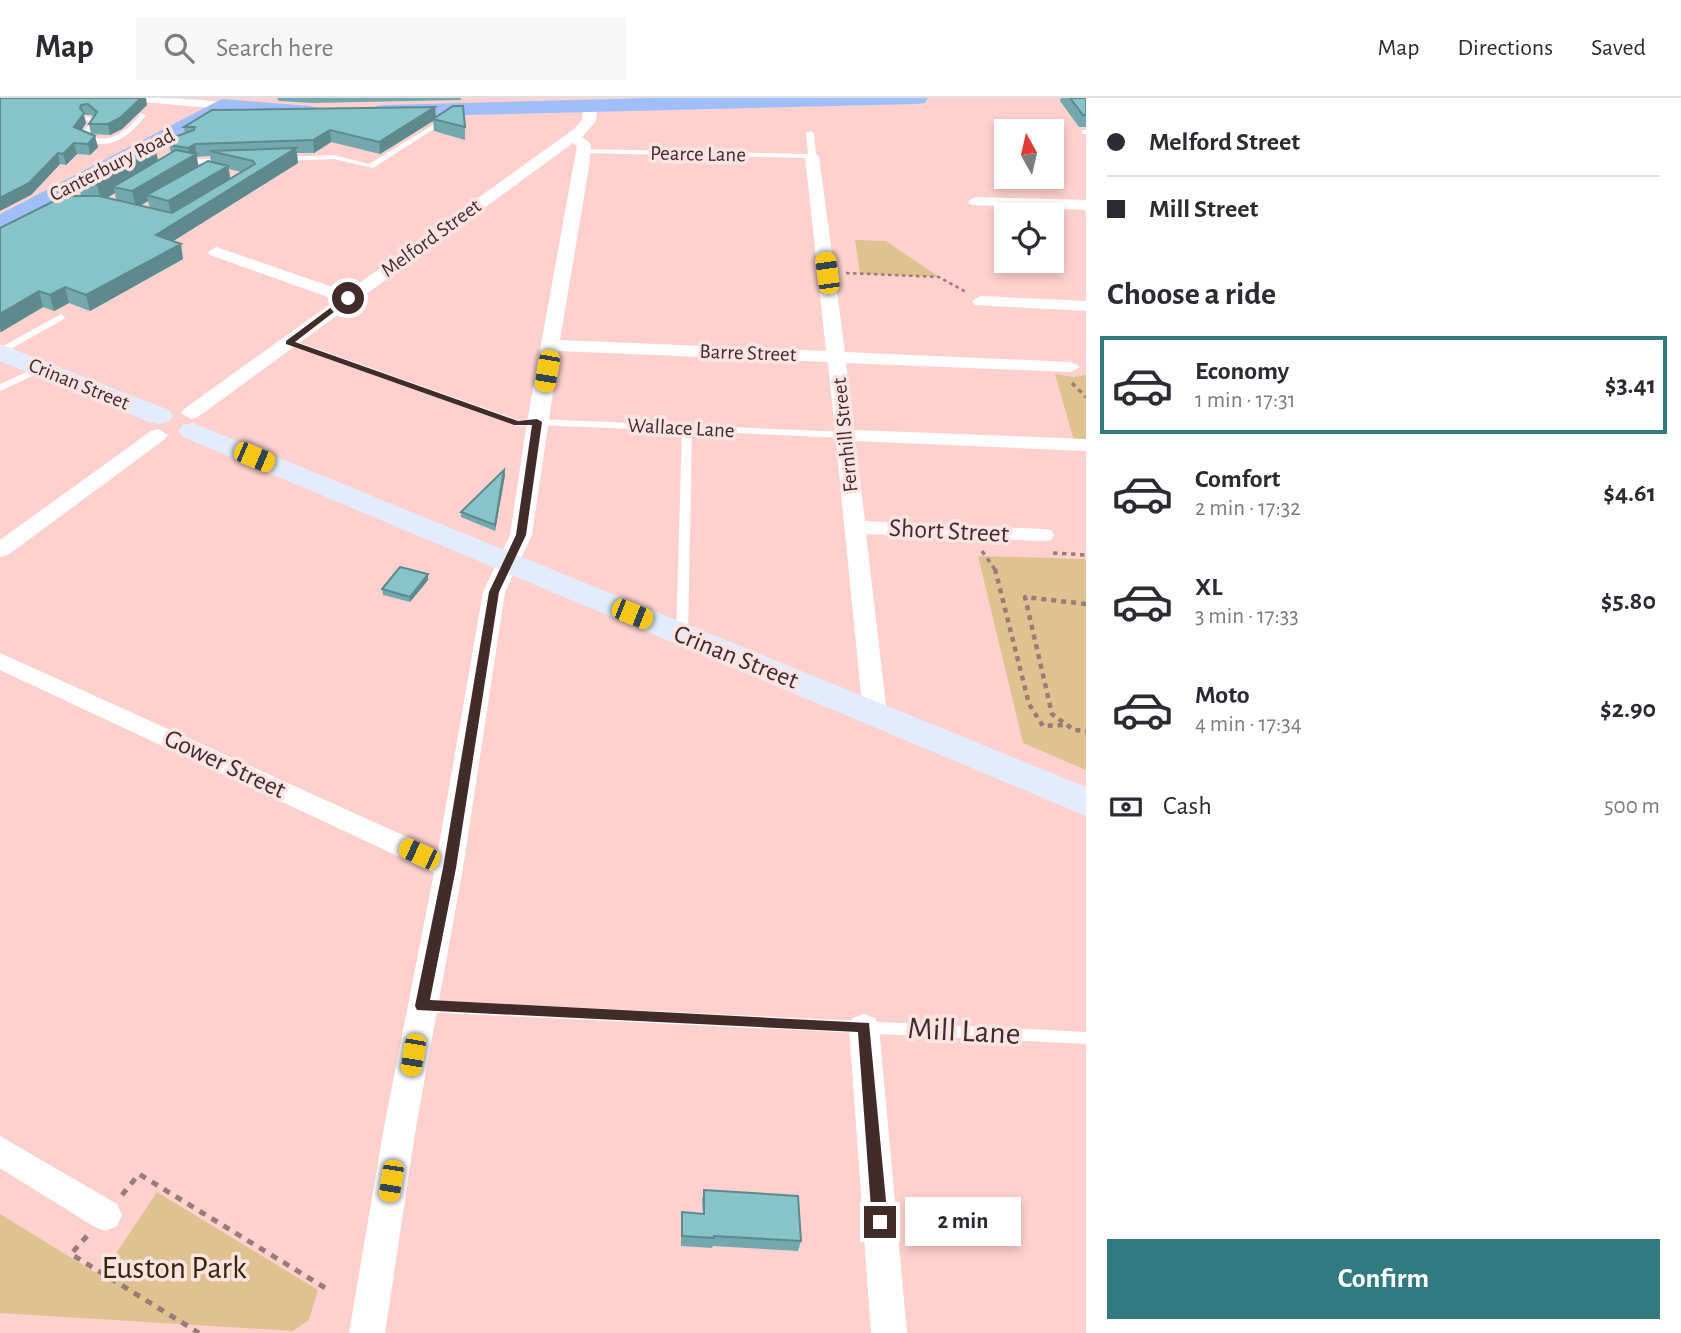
<!DOCTYPE html>
<html lang="en">
<head>
<meta charset="utf-8">
<style>
  :root { --surface:#fff; --page:#f7f7f7; --text:#2b2b33; --muted:#7c7c81; --line:#e1e1e2; --accent:#317a80 }
  body { margin:0; font-family:"Alegreya Sans",sans-serif; background:var(--page); color:var(--text); height:100vh; display:flex; flex-direction:column; font-size:26px; white-space:nowrap }
  * { box-sizing:border-box; margin:0 }
  p { font-size:23px; color:var(--muted) }
  .icon { flex:none; width:38px; height:38px; fill:none; stroke:currentColor; stroke-width:2; stroke-linecap:round; stroke-linejoin:round }
  .map { position:relative; flex:1; overflow:hidden }
  .details { display:flex; flex-direction:column; background:var(--surface); width:595px }
  .details>* { flex:none }
  .top-card { display:grid; align-content:center; height:154px; padding:0 21px; background:var(--surface) }
  .needle { width:46px; rotate:352deg }
  .tools { position:absolute; left:994px; top:21px; display:grid; gap:14px }
  .tools a { display:grid; place-items:center; width:70px; height:70px; border-radius:0px; background:var(--surface); box-shadow:0 4px 10px #0003; font-size:35px }
  .end { position:absolute; width:32px; height:32px; margin:-16px; border:9px solid #412c2a; background:#fff; box-shadow:0 0 0 4px #fff }
  .from { border-radius:50% }
  .bubble { position:absolute; height:49px; border-radius:0px; background:var(--surface); box-shadow:0 4px 10px #0003; font-size:23px; font-weight:700; line-height:49px; text-align:center }
  .car { position:absolute; width:21px; height:42px; margin:-21px -10px; border-radius:9px; box-shadow:0 0 5px 2px #0007; background:linear-gradient(#f5c518 24%,#345 0 40%,#f5c518 0 76%,#345 0 86%,#f5c518 0) }
  .top-card b { display:flex; align-items:center; gap:24px; height:66px; font-size:26px }
  .top-card b+b { border-top:2px solid var(--line) }
  .top-card i { width:18px; height:18px; background:var(--text) }
  ul { padding:0; list-style:none }
  li { display:flex; align-items:center; gap:21px; height:98px; margin:0 14px 10px; padding:0 7px; border:4px solid transparent; border-radius:0px }
  li div { flex:1 }
  li b { display:block; font-size:26px }
  li em { font-style:normal; font-weight:700 }
  li.current { border-color:var(--accent) }
  li>.icon { width:63px; height:63px; stroke-width:1.5 }
  h2 { padding:0 21px; font-size:32px; line-height:84px }
  .pay { display:flex; align-items:center; gap:18px; height:77px; padding:0 21px; font-size:26px }
  .pay p { margin-inline-start:auto }
  .action { display:flex; gap:14px; margin-top:auto; padding:14px 21px }
  .action a { flex:1; height:80px; border-radius:0px; background:var(--accent); color:#fff; font-size:28px; font-weight:700; line-height:80px; text-align:center }
  header { display:flex; align-items:center; gap:42px; box-sizing:border-box; height:98px; padding:0 35px; background:var(--surface); border-bottom:2px solid var(--line) }
  header strong { font-size:33px }
  nav { display:flex; gap:38px; margin-inline-start:auto; font-size:24px }
  .search { width:490px; height:63px; background:var(--page); display:flex; align-items:center; gap:18px; box-sizing:border-box; padding:0 24px; border-radius:0px; color:var(--muted); font-size:26px }
  main { display:flex; flex:1; min-height:0 }
  .map>svg:first-child { display:block }
</style>
</head>
<body>
<header>
<strong>Map</strong>
<div class="search"><svg class="icon" aria-label="search" viewBox="0 0 24 24"><circle cx="10" cy="10" r="6"/><path d="M15 15l6 6"/></svg>Search here</div>
<nav><a>Map</a><a>Directions</a><a>Saved</a></nav>
</header>
<main>
<div class="map">
<svg width="1086" height="1235" viewBox="0 0 1086 1235">
  <rect width="100%" height="100%" fill="#fed1ce"/>
  <path fill="#dec391" d="M855 142 886 143 939 179 860 176Z
    M1055 276 1074 279 1086 277V343H1074Z
    M978 458 1086 461V672L1023 645Z
    M157 1094 318 1192 309 1222 293 1233 0 1215V1116L101 1178Z"/>
  <g fill="none" stroke-linecap="round" stroke-linejoin="round">
    <path stroke="#9b7b78" stroke-width="2.5" stroke-dasharray="3.5 3.5" stroke-linecap="butt" d="M846 175 939 179 966 194"/>
    <path stroke="#9b7b78" stroke-width="3.5" stroke-dasharray="4.5 4.5" stroke-linecap="butt" d="M1072 285 1086 299
      M982 453 996 473
      M1053 455 1086 457"/>
    <path stroke="#9b7b78" stroke-width="4.5" stroke-dasharray="5 5" stroke-linecap="butt" d="M995 471 1029 606 1043 628 1064 627
      M1086 506 1025 499 1052 616 1074 632 1086 633"/>
    <path stroke="#9b7b78" stroke-width="5" stroke-dasharray="7 7" stroke-linecap="butt" d="M122 1097 139 1076 327 1191
      M87 1138 71 1156 199 1235"/>
    <path fill="#fff" fill-rule="evenodd" d="M141 16 146 17C130 38 107 57 79 39L90 25 85 21V19H89L97 25 87 38C112 46 125 34 141 16Z
      M446 19 451 20 373 70 334 61 281 63 277 61 281 59 334 57 369 66Z
      M1082 32H1086V36H1082Z
      M810 33 814 35 816 58 812 60 583 55 579 53 583 51 808 56 806 35Z
      M228 60H231V64L183 66 179 64 183 62Z
      M61 216 65 219 64 221 0 257V250Z
      M289 241 518 322 537 321 845 334 850 337 845 340 692 333 688 537 682 541 676 537 682 333 537 327 517 328 286 246V242Z
      M40 268 43 269V273L0 293V286Z
      M423 902 1086 934V946L423 914 418 912 416 908 418 904Z"/>
    <path fill="#fff" fill-rule="evenodd" d="M136 0C157 0 214 0 229 7L222 11 143 4Z
      M590 4 597 8 596 23 582 39 591 46 589 69 560 242 826 253 805 58 812 54 819 58 845 254 1071 264 1080 269 1071 274 846 265 854 332 1086 341V353L855 343 865 423 1043 431 1051 432 1054 437 1051 442 1043 443 866 436 887 616 884 622 875 624 866 622 863 616 828 264 559 253 532 437 505 494 463 770 416 1029 385 1235H349L384 1029 434 775 0 572V555L438 753 483 494 510 437 527 324 577 48 573 45 198 319 191 321 181 315 184 311 336 202 210 157 208 154 216 149 222 151 347 194 574 31 582 22 583 8Z
      M976 99 1086 102V112L971 107 968 104 971 101Z
      M981 198 1086 203V213L975 207 972 203Z
      M158 331 168 337 165 341 8 457 0 459V442L151 333Z
      M864 916 875 920 879 929 907 1235H871L849 929 853 920Z
      M0 1038 117 1106 122 1117 117 1128 105 1133 93 1128 0 1070Z"/>
    <path fill="#e2ecfd" fill-rule="evenodd" d="M0 246 169 312 173 318 169 324 159 326 149 324 0 263Z
      M193 325 1086 689V718L183 339 179 333 183 327Z"/>
    <path fill="#a0bef9" fill-rule="evenodd" d="M653 0H928L925 5 917 6 384 19 376 18 373 13 376 8 384 7Z
      M222 1 310 8 318 10 321 15 318 20 310 22 226 14 171 47 0 133V116Z"/>
  </g>
  <path fill="#73a9ae" fill-rule="evenodd" d="M0 0 147 7 122 31 110 37 92 36 98 49 90 57 77 56 66 67 60 66 31 97ZM84 17H91L94 19 89 26 91 36 82 32 86 25Z
    M277 0H461V2L312 5 279 3Z
    M1061 0H1086V29H1079L1060 3Z
    M435 9 436 19 465 29V42L434 33 433 23 380 56 331 44 314 55H297L298 65 173 143 183 161 90 213 69 205 54 213 43 209 1 234H0V130L81 98 78 85 156 52 158 63 171 55 169 47 185 36 184 29ZM210 58 211 64 198 68 196 59ZM229 71 241 74 230 80ZM115 95 116 102 107 100ZM148 103 150 110 140 108Z
    M505 377 495 433 461 419V414Z
    M428 476V482L410 504 383 497 382 491Z
    M704 1092 801 1143 798 1153 713 1148 712 1150 681 1148V1124L682 1114 703 1116 702 1102Z"/>
  <path fill="#5e898d" d="M141 0H146L147 7 122 31 110 37 108 26Z
    M81 7 86 25 76 40 74 29Z
    M435 9 436 21H433V23L380 56 379 44Z
    M330 32 331 44 314 55 313 42Z
    M95 38 98 49 90 57 88 46Z
    M74 45 77 56 66 67 63 56Z
    M195 46 199 73 147 97 148 103 136 110 132 93 190 59 188 50Z
    M296 50 298 65 159 152 156 137Z
    M156 52 159 69 113 89 115 95 101 103 97 86Z
    M58 55 60 66 31 97 0 113V100Z
    M228 68 231 85 172 120 168 103Z
    M181 146 183 161 90 213 86 197Z
    M65 189 69 205 54 213 50 197Z
    M39 193 43 209 1 234 0 229V216Z
    M504 372 505 377 495 433V427Z
    M428 476V482L410 504V499Z"/>
  <path fill="#86c4ca" stroke="#5e898d" stroke-width="2" d="M0 0H141L120 20 108 26H89L97 14 88 6 81 7 80 10 84 15 74 29 95 38 88 46 74 45 63 56 58 55 29 85 0 100Z
    M1070 0H1086V17H1083Z
    M453 8H463L465 29 433 21Z
    M435 9 379 44 330 32 313 42 195 46 188 50 169 47 177 38 194 32 195 29H184L212 12Z
    M296 50 156 137 181 146 86 197 65 189 50 197 39 193 0 216V130L58 101 71 98H99L172 115 255 66 253 63 210 53Z
    M142 52H156L97 86 78 85Z
    M176 52 196 56 132 93 113 89Z
    M208 63 228 68 168 103 147 97Z
    M504 372 495 427 461 414Z
    M400 469 428 476 410 499 382 491Z
    M704 1092 798 1098 801 1143 714 1138V1140L682 1138V1114L704 1116Z"/>
  <path fill="#412c2a" d="M345 199 352 200 295 244 518 323 537 321 542 324 526 437 499 494 456 770 430 902 869 925 888 1124 885 1129 880 1131 874 1129 872 1124 858 934 417 912 415 908 443 770 489 494 516 437 532 327H514L286 246V243Z"/>
  <g text-anchor="middle" dominant-baseline="central" stroke-width="7" stroke-linejoin="round" paint-order="stroke">
    <g font-size="21" fill="#412c2a" stroke="#fce4e3">
      <text transform="translate(698 56) rotate(1)">Pearce Lane</text>
      <text transform="translate(112 67) rotate(-27)">Canterbury Road</text>
      <text transform="translate(431 140) rotate(-36)">Melford Street</text>
      <text transform="translate(748 255) rotate(2)">Barre Street</text>
      <text transform="translate(79 286) rotate(22)">Crinan Street</text>
      <text transform="translate(681 330) rotate(3)">Wallace Lane</text>
      <text transform="translate(845 337) rotate(-96)">Fernhill Street</text>
    </g>
    <g font-size="26" fill="#412c2a" stroke="#fce4e3">
      <text transform="translate(949 433) rotate(3)">Short Street</text>
      <text transform="translate(736 559) rotate(22)">Crinan Street</text>
      <text transform="translate(225 666) rotate(25)">Gower Street</text>
    </g>
    <g font-size="32" fill="#412c2a" stroke="#fce4e3">
      <text transform="translate(964 933) rotate(3)">Mill Lane</text>
    </g>
    <g font-size="32" fill="#362706" stroke="#fce4e3">
      <text x="174" y="1170">Euston Park</text>
    </g>
  </g>
</svg>
<div class="tools">
<a><svg class="needle" viewBox="-14 -14 28 28"><path d="M0-13l5 13h-10z" fill="#e53935"/><path d="M0 13l5-13h-10z" fill="#7c7c81"/></svg></a>
<a><svg class="icon" aria-label="locate" viewBox="0 0 24 24"><circle cx="12" cy="12" r="6"/><path d="M12 2v4M12 18v4M2 12h4M18 12h4"/></svg></a>
</div>
<i class="end from" style="left:348px;top:200px"></i>
<i class="end" style="left:880px;top:1124px"></i>
<div class="bubble" style="left:905px;top:1099px;width:116px">2 min</div>
<i class="car" style="left:827px;top:175px;rotate:352deg"></i>
<i class="car" style="left:547px;top:273px;rotate:190deg"></i>
<i class="car" style="left:254px;top:359px;rotate:113deg"></i>
<i class="car" style="left:632px;top:516px;rotate:112deg"></i>
<i class="car" style="left:419px;top:756px;rotate:295deg"></i>
<i class="car" style="left:413px;top:957px;rotate:190deg"></i>
<i class="car" style="left:391px;top:1083px;rotate:189deg"></i>
</div>
<section class="details">
<div class="top-card">
<b><i class="from"></i>Melford Street</b>
<b><i></i>Mill Street</b>
</div>
<h2>Choose a ride</h2>
<ul>
<li class="current"><svg class="icon" aria-label="car" viewBox="0 0 24 24"><path d="M5 17H2v-5l4-1 3-4h7l3 4 3 1v5h-3M9 17h6M6 11h13"/><circle cx="7" cy="17" r="2"/><circle cx="17" cy="17" r="2"/></svg><div><b>Economy</b><p>1 min · 17:31</p></div><em>$3.41</em></li>
<li><svg class="icon" aria-label="car" viewBox="0 0 24 24"><path d="M5 17H2v-5l4-1 3-4h7l3 4 3 1v5h-3M9 17h6M6 11h13"/><circle cx="7" cy="17" r="2"/><circle cx="17" cy="17" r="2"/></svg><div><b>Comfort</b><p>2 min · 17:32</p></div><em>$4.61</em></li>
<li><svg class="icon" aria-label="car" viewBox="0 0 24 24"><path d="M5 17H2v-5l4-1 3-4h7l3 4 3 1v5h-3M9 17h6M6 11h13"/><circle cx="7" cy="17" r="2"/><circle cx="17" cy="17" r="2"/></svg><div><b>XL</b><p>3 min · 17:33</p></div><em>$5.80</em></li>
<li><svg class="icon" aria-label="car" viewBox="0 0 24 24"><path d="M5 17H2v-5l4-1 3-4h7l3 4 3 1v5h-3M9 17h6M6 11h13"/><circle cx="7" cy="17" r="2"/><circle cx="17" cy="17" r="2"/></svg><div><b>Moto</b><p>4 min · 17:34</p></div><em>$2.90</em></li>
</ul>
<div class="pay"><svg class="icon" aria-label="cash" viewBox="0 0 24 24"><path d="M3 7h18v10H3z"/><circle cx="12" cy="12" r="2"/></svg>Cash<p>500 m</p></div>
<div class="action"><a>Confirm</a></div>
</section>
</main>
</body>
</html>
